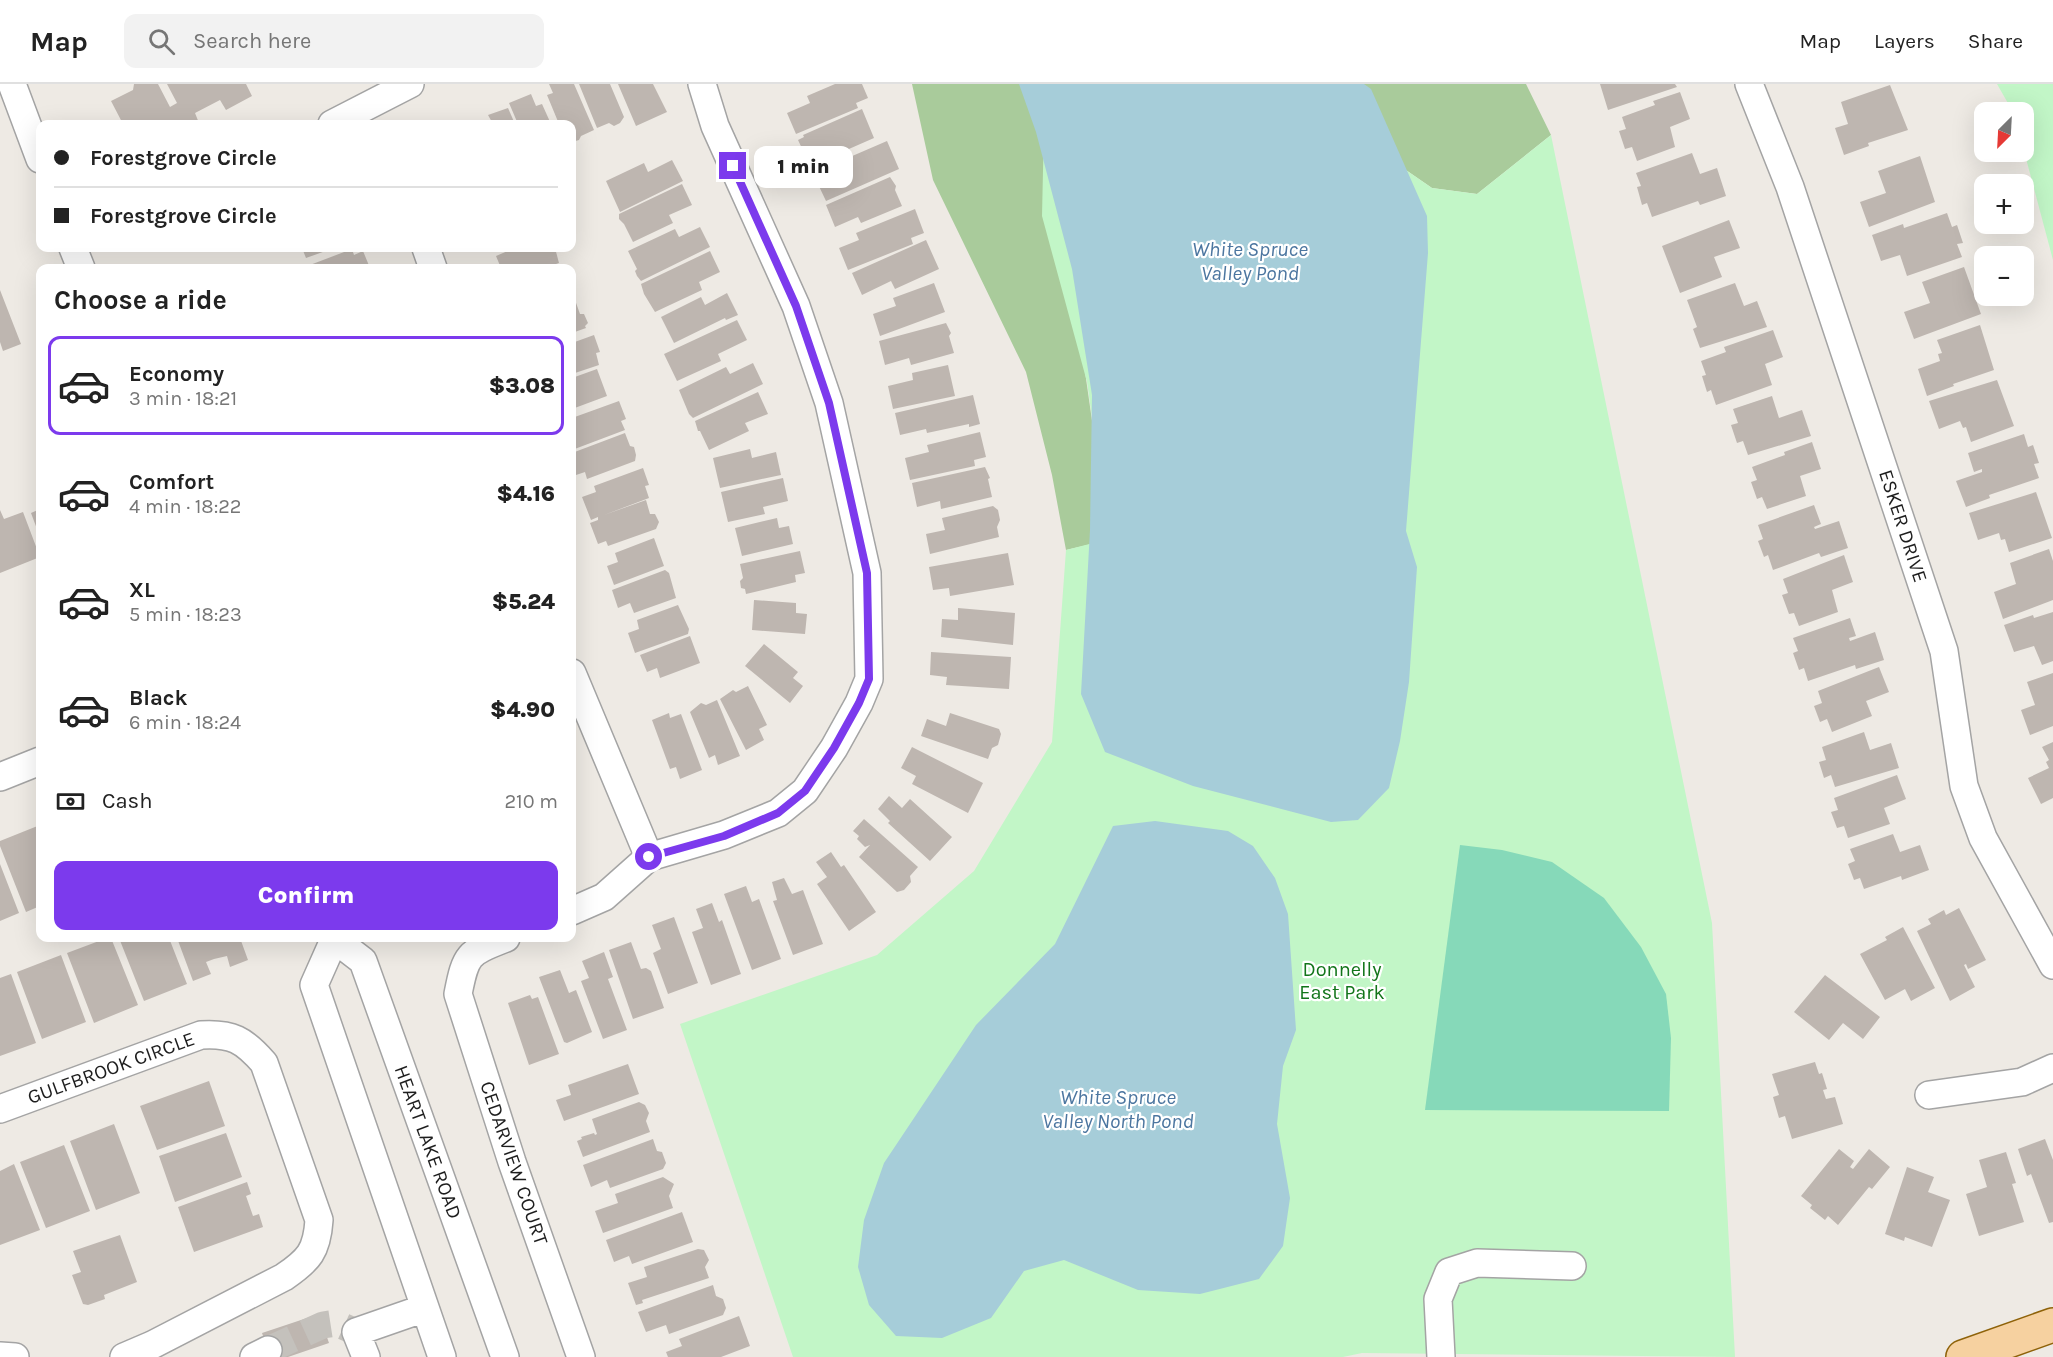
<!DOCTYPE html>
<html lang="en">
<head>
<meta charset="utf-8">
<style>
  :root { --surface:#fff; --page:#f2f2f2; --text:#222; --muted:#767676; --line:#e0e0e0; --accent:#7c3aed }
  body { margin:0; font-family:Karla,sans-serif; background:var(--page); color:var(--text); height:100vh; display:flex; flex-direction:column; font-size:22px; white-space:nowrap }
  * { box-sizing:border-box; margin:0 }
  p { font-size:20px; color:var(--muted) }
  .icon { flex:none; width:33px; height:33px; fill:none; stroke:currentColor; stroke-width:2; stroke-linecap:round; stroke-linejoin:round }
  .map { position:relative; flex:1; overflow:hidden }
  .panel { position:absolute; left:36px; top:180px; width:540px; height:678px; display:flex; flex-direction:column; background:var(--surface); border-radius:12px; box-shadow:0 6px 24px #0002 }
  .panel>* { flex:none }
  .guide { position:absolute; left:36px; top:36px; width:540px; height:132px; border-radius:12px; box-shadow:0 6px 24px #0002; display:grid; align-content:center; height:132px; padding:0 18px; background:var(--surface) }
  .needle { width:39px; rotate:204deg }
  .buttons { position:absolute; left:1974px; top:18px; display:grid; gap:12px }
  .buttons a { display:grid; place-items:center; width:60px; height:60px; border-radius:12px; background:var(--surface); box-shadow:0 6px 24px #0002; font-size:30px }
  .end { position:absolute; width:27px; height:27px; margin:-14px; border:8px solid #7c3aed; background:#fff; box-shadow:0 0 0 3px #fff }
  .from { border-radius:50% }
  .bubble { position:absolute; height:42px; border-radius:12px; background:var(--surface); box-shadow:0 6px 24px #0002; font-size:20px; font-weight:800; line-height:42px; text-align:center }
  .guide b { display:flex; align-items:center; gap:21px; height:57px; font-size:22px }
  .guide b+b { border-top:2px solid var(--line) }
  .guide i { width:15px; height:15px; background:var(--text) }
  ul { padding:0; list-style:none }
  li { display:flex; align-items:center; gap:18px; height:99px; margin:0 12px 9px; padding:0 6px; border:3px solid transparent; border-radius:12px }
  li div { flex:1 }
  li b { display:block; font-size:22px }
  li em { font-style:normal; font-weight:800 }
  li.selected { border-color:var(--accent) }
  li>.icon { width:54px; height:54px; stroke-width:1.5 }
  h2 { padding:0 18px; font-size:27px; line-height:72px }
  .pay { display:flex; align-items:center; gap:15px; height:66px; padding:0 18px; font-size:22px }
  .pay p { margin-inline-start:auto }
  .button { display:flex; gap:12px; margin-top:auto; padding:12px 18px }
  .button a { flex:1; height:69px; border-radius:12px; background:var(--accent); color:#fff; font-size:24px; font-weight:800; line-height:69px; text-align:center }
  header { display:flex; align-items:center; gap:36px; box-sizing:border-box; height:84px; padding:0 30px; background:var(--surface); border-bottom:2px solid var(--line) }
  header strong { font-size:28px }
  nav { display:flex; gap:33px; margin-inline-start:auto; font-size:21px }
  .search { width:420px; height:54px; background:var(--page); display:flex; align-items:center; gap:15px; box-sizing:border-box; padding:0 21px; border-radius:12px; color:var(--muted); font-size:22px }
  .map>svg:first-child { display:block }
</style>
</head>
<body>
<header>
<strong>Map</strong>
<div class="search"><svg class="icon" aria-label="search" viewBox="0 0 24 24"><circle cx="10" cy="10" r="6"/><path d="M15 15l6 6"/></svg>Search here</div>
<nav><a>Map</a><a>Layers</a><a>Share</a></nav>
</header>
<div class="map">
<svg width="2053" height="1273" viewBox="0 0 2053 1273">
  <rect width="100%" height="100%" fill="#eeeae4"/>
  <path fill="#a9cb9b" d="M912 0H1044L1109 456 1066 466 1052 391 1026 288 933 96Z
    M1281 0H1526L1551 51 1477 110 1432 104Z"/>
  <path fill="#c2f6c7" d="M1281 0 1432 104 1477 110 1551 51 1712 839 1735 1273 1362 1269 1343 1273H793L680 940 877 871 974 787 1052 658 1066 466 1109 455 1087 298 1042 132 1044 41Z
    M1997 0H2053V176L2024 67V28H2013Z"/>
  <path fill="#86d9b9" d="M1460 761 1502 766 1552 778 1604 814 1641 863 1666 910 1671 954 1669 1027 1425 1026Z"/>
  <path fill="#a6cdd9" d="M1019 0H1364L1371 5 1427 132 1428 169 1406 447 1417 483 1409 598 1400 657 1389 704 1358 736 1331 738 1193 702 1105 668 1081 610 1090 446 1092 311 1072 185 1036 48Z
    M1155 737 1228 747 1253 762 1275 794 1288 830 1296 946 1283 982 1277 1040 1290 1114 1283 1162 1259 1195 1200 1210 1138 1206 1064 1176 1024 1187 991 1234 942 1254 896 1252 869 1221 858 1183 864 1136 884 1079 976 941 1055 860 1113 742Z"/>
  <path fill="#beb6b0" d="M134 0H158L170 23 177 19 167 0H246L252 12 226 26 220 16 195 29 199 39 196 40H168L165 36H161L154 40H123L111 17 133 6Z
    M549 0H574L594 46 581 52 579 56 572 58V40H559L547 11 553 9Z
    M579 0H610L624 33 620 39 614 42 609 39 597 44Z
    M618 0H653L667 28 636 42Z
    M835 0H862L868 14 856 19 858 24 796 50 787 29 810 19 807 12Z
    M1600 0H1675L1677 3 1608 26Z
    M1890 1 1908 46 1868 59 1869 62 1844 71 1835 44 1848 40 1841 18Z
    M1680 8 1690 35 1670 43 1675 63 1637 77 1632 63 1625 65 1619 47 1626 45 1622 33 1655 21 1653 17Z
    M531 10 536 22 542 20 551 40H518L509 19Z
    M508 24 515 40H493L488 31Z
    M862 25 874 54 826 75 823 68 807 75 798 56 804 53 803 51Z
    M887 57 899 85 826 117 816 96 842 85 840 81 843 76Z
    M1692 69 1700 90 1717 84 1726 112 1700 121 1698 117 1652 133 1647 119 1642 121 1637 103 1641 102 1636 89Z
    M1920 72 1935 118 1869 143 1860 118 1886 109 1878 87Z
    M672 76 683 97 620 128 606 97 644 79 648 88Z
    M890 93 896 102 895 106 902 122 861 139 858 133 835 143 826 121Z
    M682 100 692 121 669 131 673 139 633 158 624 140 619 135V130Z
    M915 125 924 149 911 154 913 160 848 186 839 164 859 156 856 149Z
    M1947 129 1952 143 1957 141 1963 159 1957 160 1962 173 1907 192 1900 171 1881 177 1872 151 1903 140 1904 144Z
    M1729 136 1740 164 1714 173 1722 193 1680 209 1662 162Z
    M700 143 710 163 641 197 637 192 635 187 637 185 628 167 675 145 679 153Z
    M926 156 939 185 895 205 891 197 862 211 852 189Z
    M302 164H334L306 174Z
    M515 164H555L559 179 544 184H501L496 172Z
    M352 165 354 171 363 167 370 184H302Z
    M710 167 720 188 699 198 702 206 655 228 644 210 641 200Z
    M1964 183 1981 230 1914 255 1904 228 1930 219 1922 198Z
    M934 199 945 228 880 252 873 230 896 222 893 214Z
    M1735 199 1744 222 1757 217 1767 243 1700 264 1693 245 1697 243 1687 216Z
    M0 206 21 260 3 267 0 258Z
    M727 209 738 231 726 236 725 234 674 259 661 233 701 213 705 221Z
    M575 216 580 230H584L588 239 585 242 586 244 572 249V217Z
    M737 236 747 256 718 270 721 277 677 297 664 270Z
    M946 239 951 249 949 252 954 269 911 281 909 274 885 281 879 257Z
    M1980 241 1994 286 1953 300 1954 302 1927 312 1918 285 1940 277 1938 270 1942 269 1937 256Z
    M1773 246 1783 273 1765 280 1772 301 1716 321 1711 306 1707 308 1702 292 1706 291 1701 277 1726 268 1724 263Z
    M594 251 600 268 596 269 599 281 572 290V259Z
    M753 279 763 300 693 334 689 330 679 306 726 283 730 290Z
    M948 281 955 312 893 325 888 302 913 296 912 289Z
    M597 285 607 312 572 325V294Z
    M1997 296 2014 342 1971 358 1966 343 1963 344 1960 337 1939 345 1929 317Z
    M758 308 768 330 745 339 749 347 709 366 700 347H698L695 337Z
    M973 311 980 340 969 343V340L927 349 926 345 900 351 895 329Z
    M1772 312 1779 334 1802 326 1811 352 1748 371 1743 357 1737 359 1731 341 1738 339 1733 325Z
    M619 317 626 335 621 337 625 346 572 366V334Z
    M980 348 986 373 974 376 975 382 910 396 905 374 929 368 927 361Z
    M625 349 630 362 634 363 636 371 635 377 587 395 585 388 576 391 572 379V369Z
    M2024 350 2028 363 2033 361 2039 379 2034 380 2039 394 1989 411 1990 414 1966 423 1956 397 1982 388V385L1974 388 1968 369Z
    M1812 358 1821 385 1800 392 1806 412 1767 425 1762 413 1757 415 1751 398 1757 396 1752 383 1785 371 1784 368Z
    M750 365 752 374 776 368 781 391 720 404 713 374Z
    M985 383 990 394 988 395 992 413 941 425 940 417 917 423 912 399Z
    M643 384 649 401 645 402 649 414 604 431 646 416 650 430H655L659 438 656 445 608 462 606 457 598 460 590 439 598 436V433L591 436 582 413 596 408 594 402Z
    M783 394 788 417 763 423 765 430 728 438 721 408Z
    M2036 408 2052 454 2009 468 2005 455 2001 456 1999 449 1978 456 1969 429Z
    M1814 421 1821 440 1814 443 1815 445 1839 437 1848 464 1821 473 1819 469 1773 486 1768 471 1764 473 1758 457 1763 455 1758 441Z
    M993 422 998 426 1000 436 997 443 999 453 930 470 926 450 945 446 942 434Z
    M40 425V453L31 429Z
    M0 426 4 435 23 428 40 473 0 489Z
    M777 434 779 444 789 442 793 460 742 472 735 444Z
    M654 454 664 482 614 501 607 482 618 478 615 469Z
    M2049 465 2053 477V516L2003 535 1994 508 2016 500 2010 479Z
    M800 467 805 489 795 491 796 498 746 510 745 505 741 504 740 497 743 494 740 480Z
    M1008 469 1014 501 950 512 949 504 933 506 929 483Z
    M1844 471 1853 498 1832 506 1838 528 1799 542 1794 529 1789 530 1782 511 1788 509 1783 495Z
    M665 486 669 489 676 514 634 529 630 519 618 524 612 506Z
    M754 516 796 519V529L807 530 805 550 752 546Z
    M678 521 689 545 688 550 635 569 628 549 639 545 637 536Z
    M958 524 1015 529 1013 561 941 553 942 535 958 536Z
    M2053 528V577L2042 581 2034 562 2014 568 2004 541 2033 531 2034 534Z
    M1850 534 1856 552 1849 554 1850 557 1875 548 1884 576 1856 585 1855 581 1808 597 1804 584 1799 586 1793 569 1798 567 1793 554Z
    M690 552 700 579 660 594 657 584 647 588 640 571Z
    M764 560 798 588 793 594 803 602 790 619 745 582Z
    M931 568 1011 573 1009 605 946 601 947 593 930 591Z
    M1879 583 1889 608 1866 617 1872 632 1832 648 1827 635 1820 638 1814 622 1822 619 1818 607Z
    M2053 589V642L2030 651 2021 626 2035 621 2027 598Z
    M748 602 767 641 759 645 764 656 746 666 720 615 733 606 736 608Z
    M717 616 740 672 718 681 715 671 709 674 690 628 701 619 706 621Z
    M669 629 670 634 681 630 702 686 680 695 676 683 670 685 652 636Z
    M950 629 999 645 1001 650 998 661 992 664 988 675 921 652 927 635 946 642Z
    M1864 648 1870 666 1891 659 1899 684 1835 703 1831 691 1824 694 1819 678 1826 676 1822 663Z
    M2053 658V714L2041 720 2028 694 2049 684 2046 678 2049 676 2042 663Z
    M912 663 983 699 968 729 912 700 916 692 901 684Z
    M1897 691 1906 715 1884 724 1890 740 1848 754 1844 742 1837 744 1831 728 1838 726 1834 714Z
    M889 712 902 724 910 715 952 753 930 777 888 739 890 737 878 725Z
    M864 735 918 783 910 792 911 798 904 806 897 808 859 773 870 761 865 763 857 755 859 752 853 747Z
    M40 741V822L26 828 0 762V757Z
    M1893 750 1900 768 1920 761 1929 786 1902 796 1901 792 1864 805 1860 794 1854 796 1848 780 1855 777 1850 765Z
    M831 768 841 783 844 781 876 828 849 847 817 800 827 793 816 778Z
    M0 780 19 829 0 837Z
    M784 794 792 810 803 806 823 860 793 871 773 817 777 816 772 798Z
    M746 802 752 818 759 815 781 875 752 886 724 810Z
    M712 819 719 838 722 836 741 890 711 901 692 848 703 844 696 825Z
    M1959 824 1986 876 1968 885 1966 880 1964 881 1975 903 1950 917 1917 847 1931 840 1928 835 1944 826 1946 831Z
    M674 833 698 899 668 910 653 869 661 865 652 841Z
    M1903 843 1935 904 1911 917 1905 905 1885 916 1860 870 1887 856 1885 853Z
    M107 854H111L138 921 94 939 67 869Z
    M119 854H169L187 900 144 917Z
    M177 854H240L248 876 230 883 227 872 214 875 206 878 211 890 193 897Z
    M631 858 641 885 646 884 651 887 664 924 633 935 609 866Z
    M604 868 613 893 608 895 627 946 603 955 581 897 589 894 582 877Z
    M61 871 86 938 42 955 17 888Z
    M560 886 569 909 576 906 592 948 567 959 564 958 539 893Z
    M11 890 36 959 0 972V894Z
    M1825 891 1880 933 1863 955 1843 939 1829 956 1794 928Z
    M530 911 532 915 538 913 559 970 529 981 508 919Z
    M1815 978 1819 990 1822 989 1827 1005 1823 1006 1826 1015 1835 1013 1843 1040 1792 1055 1785 1032 1779 1034 1773 1013 1779 1011 1772 990Z
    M628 980 639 1010 564 1037 556 1016 571 1011 568 1001Z
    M209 997 225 1042 157 1066 140 1022Z
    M639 1018 645 1021 649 1029 646 1037 650 1048 583 1073 577 1057 582 1055 581 1053 594 1049 595 1051 597 1050 592 1035Z
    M114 1040 140 1109 96 1126 70 1057Z
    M226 1049 242 1093 175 1118 159 1072Z
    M653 1055 657 1067 662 1068 666 1079 663 1085 610 1104 607 1096 591 1103 583 1081Z
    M2045 1055 2053 1076V1138L2049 1139 2031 1090 2027 1092 2018 1065Z
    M64 1061 90 1127 46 1144 20 1078Z
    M1839 1065 1854 1077 1850 1083 1853 1085 1869 1065 1890 1083 1872 1105 1869 1103 1838 1141 1828 1132 1825 1136 1810 1124 1812 1121 1801 1112Z
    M2006 1068 2016 1099 2012 1100 2024 1138 1979 1152 1966 1110 1987 1103 1979 1076Z
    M14 1080 40 1146 0 1161V1087Z
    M1907 1083 1934 1093 1928 1108 1950 1116 1932 1163 1905 1153 1904 1157 1885 1150Z
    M663 1093 674 1100 669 1112 673 1124 603 1149 595 1127 618 1119 615 1110Z
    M247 1098 251 1110 246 1112 253 1132 259 1130 263 1143 194 1168 178 1123Z
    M682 1128 693 1158 632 1180 629 1172 614 1178 606 1156Z
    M120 1151 137 1198 104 1211 105 1215 88 1221 83 1220 72 1191 81 1188 73 1167Z
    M698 1165 704 1166 709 1176 705 1183 709 1194 642 1216 643 1219 636 1221 628 1199 647 1193 644 1183Z
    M713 1201 716 1212 723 1215 726 1224 723 1231 669 1250 666 1241 646 1248 638 1228Z
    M319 1230 329 1259 288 1273H270L262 1249Z
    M739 1232 750 1262 721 1273H668L666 1268 682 1262 679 1255Z"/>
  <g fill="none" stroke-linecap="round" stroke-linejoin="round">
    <path stroke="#c4c1bc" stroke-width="27" stroke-dasharray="27 14" stroke-linecap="butt" d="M268 1266 323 1241 336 1239 356 1248"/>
    <defs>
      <path id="minor" d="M12 0 40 75
        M1749 0 1790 103 1944 567 1964 702 1983 754 2053 881
        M332 40 410 0
        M73 164 81 184
        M426 164 433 184
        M572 589 649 773
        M0 693 40 677
        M572 827 604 813 649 773 724 751 778 729 805 707 834 664 859 619 869 595 867 489 829 319 796 222 715 42 702 0
        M333 854 363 877 505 1273
        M506 854C468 869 466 869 458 910L512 1078 581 1273
        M334 856 314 901 442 1273
        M1929 1011 2022 998 2053 984
        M0 1025 201 951C232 949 244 956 264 979L319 1136C317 1167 309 1176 284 1193L152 1261 124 1273
        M0 1272 15 1273
        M254 1273 268 1266
        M366 1273 356 1248 425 1224
        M1441 1273 1438 1215 1449 1188 1477 1179 1572 1182"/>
      <path id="major" d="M1963 1273 2053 1241"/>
    </defs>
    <use href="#minor" stroke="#a4a4a4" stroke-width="30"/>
    <use href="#major" stroke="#8e6209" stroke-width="36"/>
    <use href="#minor" stroke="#fff" stroke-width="27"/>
    <use href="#major" stroke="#f6d1a0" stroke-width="33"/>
  </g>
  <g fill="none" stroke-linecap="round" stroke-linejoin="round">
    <path stroke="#7c3aed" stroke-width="8" d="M649 773 724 752 778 729 805 707 834 664 859 619 869 595 867 489 829 319 796 222 733 82"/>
  </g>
  <g text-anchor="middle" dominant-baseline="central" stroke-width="4.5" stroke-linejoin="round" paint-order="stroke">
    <g font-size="20" fill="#1d1d1d" stroke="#fff">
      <text transform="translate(1903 442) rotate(72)">ESKER DRIVE</text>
      <text transform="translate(111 984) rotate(-20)">GULFBROOK CIRCLE</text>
      <text transform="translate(428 1058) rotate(70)">HEART LAKE ROAD</text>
      <text transform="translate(514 1079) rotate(71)">CEDARVIEW COURT</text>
    </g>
    <g font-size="20" fill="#12751a" stroke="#fff">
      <text x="1342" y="885">Donnelly<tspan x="1342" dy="23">East Park</tspan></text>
    </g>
    <g font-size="21" font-style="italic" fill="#4c76a0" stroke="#fff">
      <text x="1250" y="165">White Spruce<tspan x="1250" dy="24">Valley Pond</tspan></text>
      <text x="1118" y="1013">White Spruce<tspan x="1118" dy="24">Valley North Pond</tspan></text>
    </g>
  </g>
</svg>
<div class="buttons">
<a><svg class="needle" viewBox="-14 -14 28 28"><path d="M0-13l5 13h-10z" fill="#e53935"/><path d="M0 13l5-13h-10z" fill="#767676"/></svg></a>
<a>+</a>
<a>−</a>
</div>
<i class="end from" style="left:649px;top:773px"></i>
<i class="end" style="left:733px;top:82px"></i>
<div class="bubble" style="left:754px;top:62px;width:99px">1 min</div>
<div class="guide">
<b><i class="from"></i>Forestgrove Circle</b>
<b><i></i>Forestgrove Circle</b>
</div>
<section class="panel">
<h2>Choose a ride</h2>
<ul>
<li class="selected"><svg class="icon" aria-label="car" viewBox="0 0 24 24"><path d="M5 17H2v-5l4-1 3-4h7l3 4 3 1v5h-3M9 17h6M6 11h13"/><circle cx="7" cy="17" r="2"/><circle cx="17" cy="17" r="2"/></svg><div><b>Economy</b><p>3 min · 18:21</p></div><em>$3.08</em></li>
<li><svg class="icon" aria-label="car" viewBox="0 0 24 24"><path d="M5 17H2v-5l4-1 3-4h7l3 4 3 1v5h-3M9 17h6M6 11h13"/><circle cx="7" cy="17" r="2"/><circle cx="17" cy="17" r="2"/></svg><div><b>Comfort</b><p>4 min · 18:22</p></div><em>$4.16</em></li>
<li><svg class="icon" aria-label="car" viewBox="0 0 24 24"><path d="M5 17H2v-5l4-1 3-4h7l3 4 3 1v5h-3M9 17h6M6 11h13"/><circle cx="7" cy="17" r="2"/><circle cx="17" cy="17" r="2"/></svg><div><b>XL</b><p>5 min · 18:23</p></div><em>$5.24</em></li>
<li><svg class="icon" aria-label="car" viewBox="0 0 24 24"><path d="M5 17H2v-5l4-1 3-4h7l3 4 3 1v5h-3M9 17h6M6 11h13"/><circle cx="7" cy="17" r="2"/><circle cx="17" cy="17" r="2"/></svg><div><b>Black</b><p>6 min · 18:24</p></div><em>$4.90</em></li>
</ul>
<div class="pay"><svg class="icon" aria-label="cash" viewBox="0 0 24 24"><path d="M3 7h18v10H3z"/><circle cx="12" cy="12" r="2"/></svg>Cash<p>210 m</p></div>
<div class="button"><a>Confirm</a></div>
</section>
</div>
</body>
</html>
